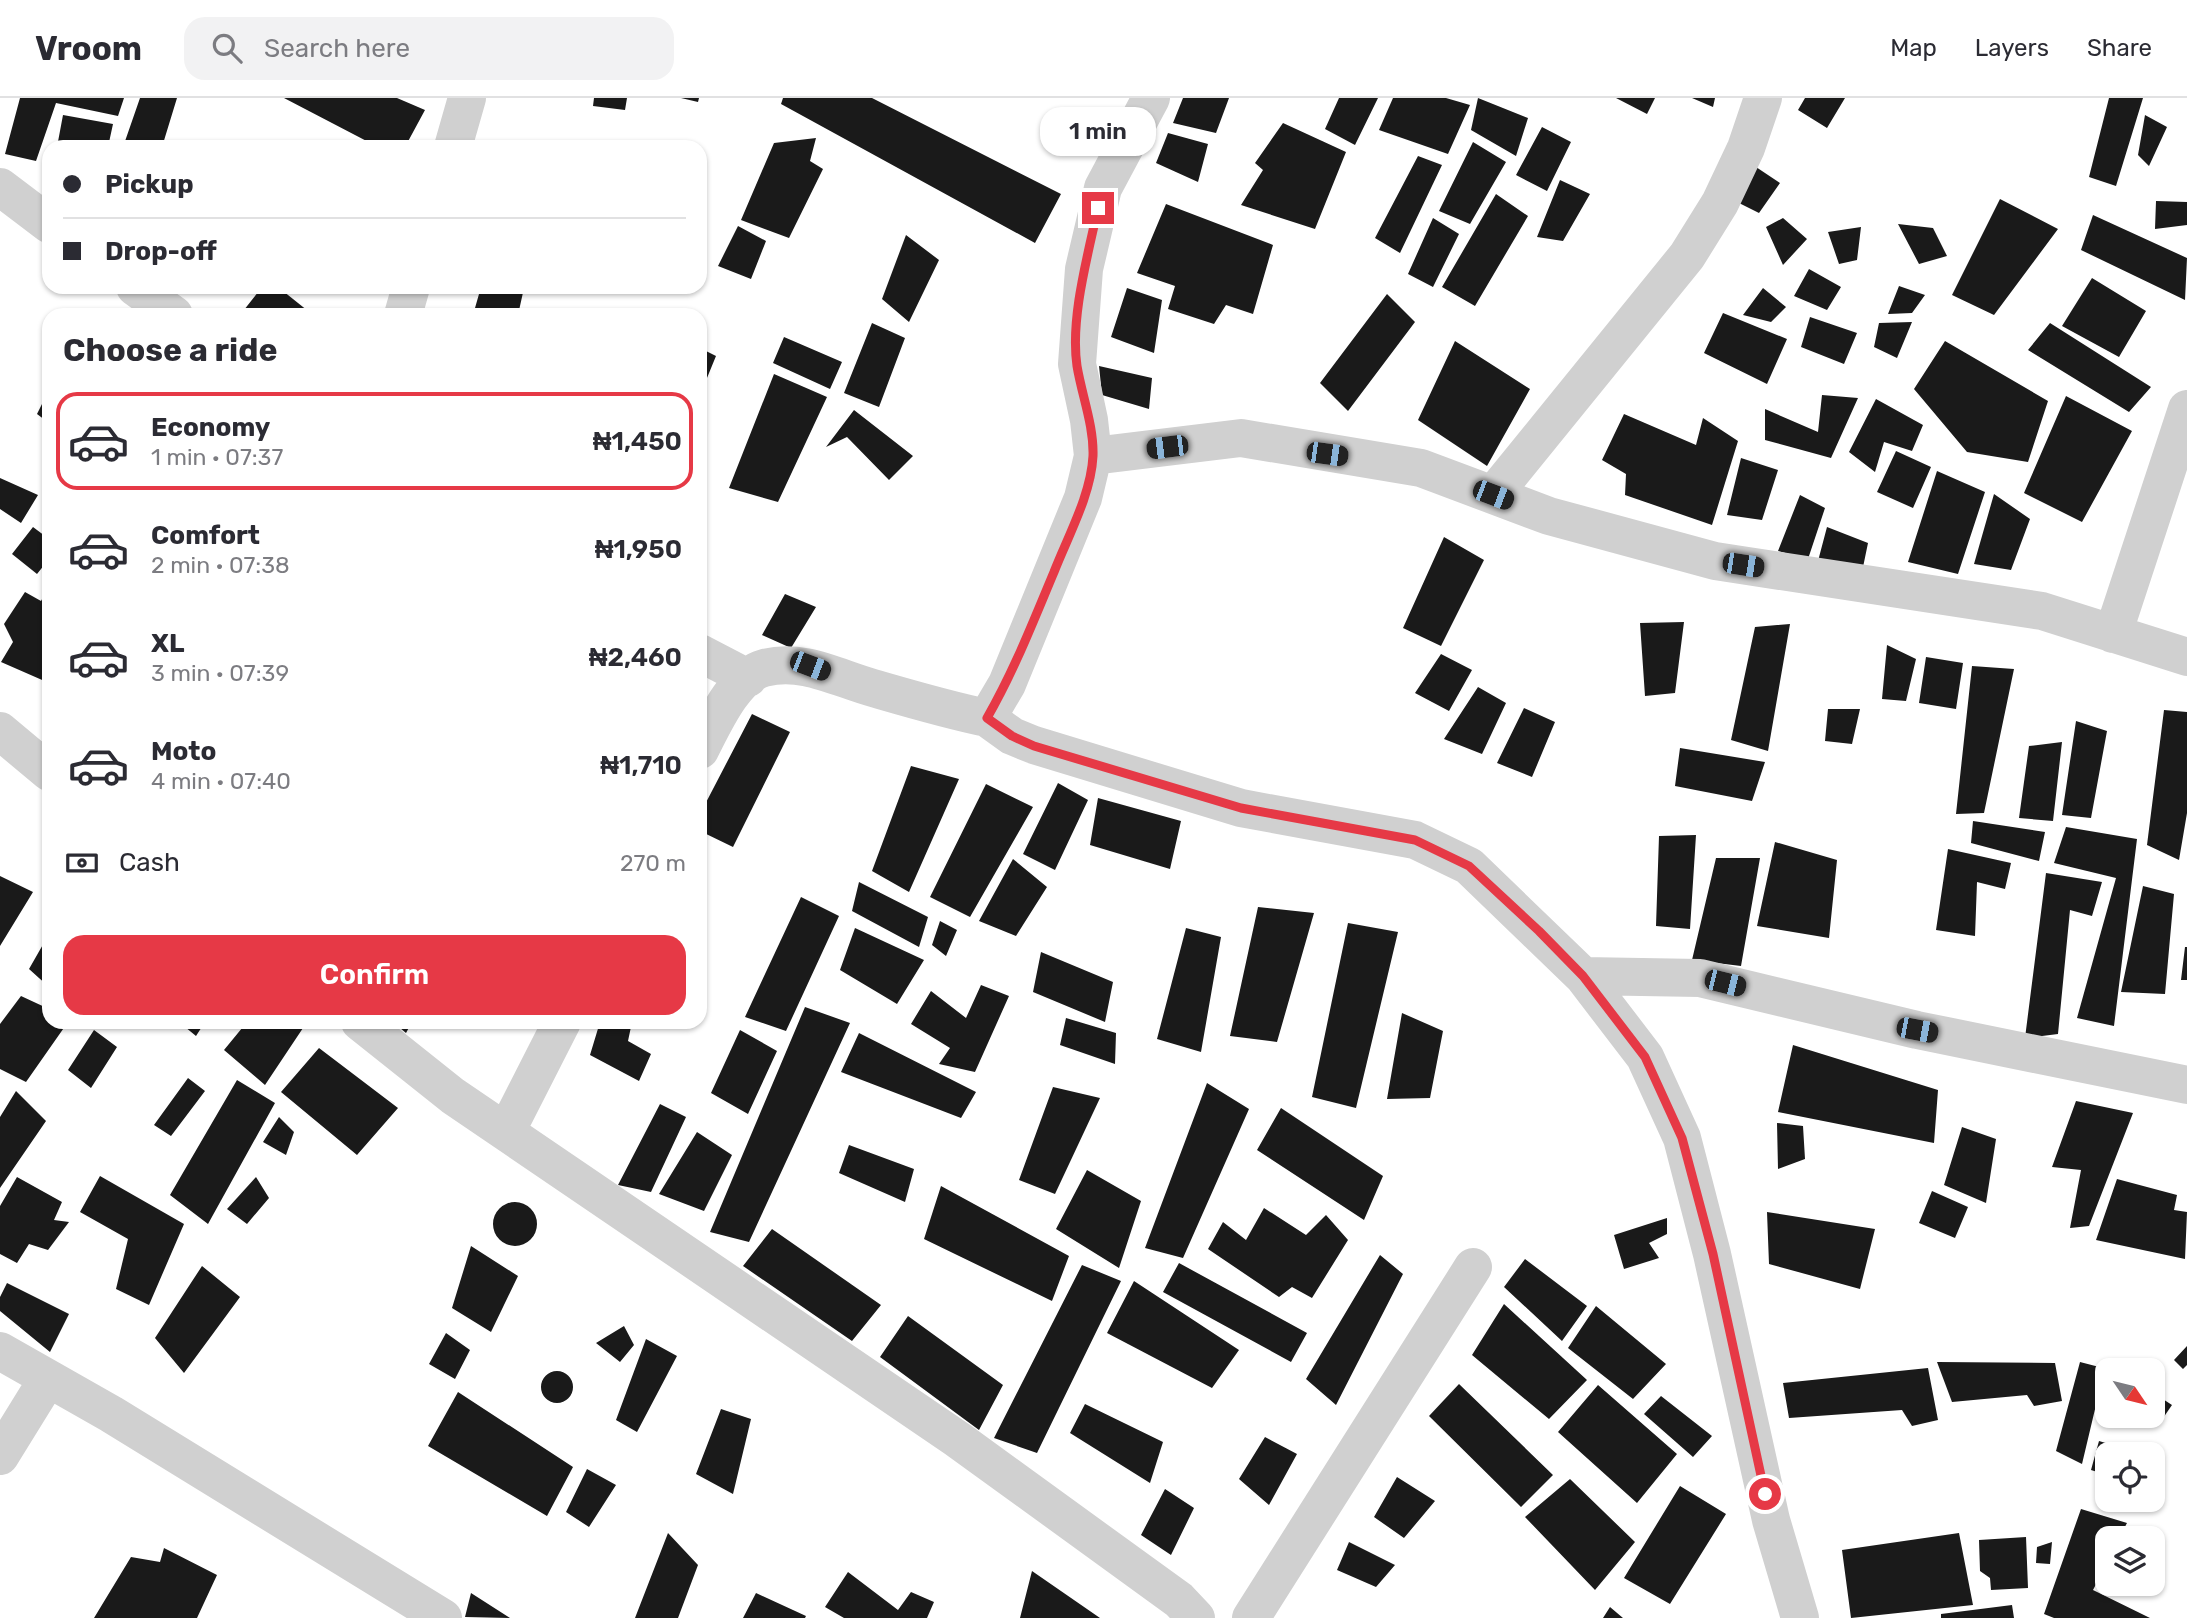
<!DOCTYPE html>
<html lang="en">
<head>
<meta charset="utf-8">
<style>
  :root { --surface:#fff; --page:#f2f2f3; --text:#2b2b33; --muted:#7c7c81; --line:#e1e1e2; --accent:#e63946 }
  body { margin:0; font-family:Rubik,sans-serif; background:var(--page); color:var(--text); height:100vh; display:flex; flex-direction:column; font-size:26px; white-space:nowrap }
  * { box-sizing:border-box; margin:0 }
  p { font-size:23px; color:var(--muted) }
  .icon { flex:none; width:38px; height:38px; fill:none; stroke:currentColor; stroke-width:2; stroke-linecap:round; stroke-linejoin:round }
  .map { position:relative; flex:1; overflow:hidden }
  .details { position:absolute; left:42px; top:210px; width:665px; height:721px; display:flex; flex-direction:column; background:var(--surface); border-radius:21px; box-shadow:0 2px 5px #0004 }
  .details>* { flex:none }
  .hud { position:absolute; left:42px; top:42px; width:665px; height:154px; border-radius:21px; box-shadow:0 2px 5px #0004; display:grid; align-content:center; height:154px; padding:0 21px; background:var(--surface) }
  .needle { width:46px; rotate:125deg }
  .controls { position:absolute; left:2095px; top:1260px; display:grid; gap:14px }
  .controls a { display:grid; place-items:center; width:70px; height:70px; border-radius:14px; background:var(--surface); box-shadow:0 2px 5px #0004; font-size:35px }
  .end { position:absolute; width:32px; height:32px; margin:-16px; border:9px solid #e63946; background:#fff; box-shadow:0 0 0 4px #fff }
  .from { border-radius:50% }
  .bubble { position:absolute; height:49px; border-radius:21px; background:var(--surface); box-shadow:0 2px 5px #0004; font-size:23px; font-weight:600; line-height:49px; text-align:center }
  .car { position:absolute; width:21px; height:42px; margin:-21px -10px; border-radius:9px; box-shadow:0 0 5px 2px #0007; background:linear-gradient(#222 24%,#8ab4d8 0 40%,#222 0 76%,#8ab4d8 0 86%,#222 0) }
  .hud b { display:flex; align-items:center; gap:24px; height:66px; font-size:26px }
  .hud b+b { border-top:2px solid var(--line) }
  .hud i { width:18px; height:18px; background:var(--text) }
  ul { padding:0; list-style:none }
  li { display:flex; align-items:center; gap:21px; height:98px; margin:0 14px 10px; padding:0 7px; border:4px solid transparent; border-radius:21px }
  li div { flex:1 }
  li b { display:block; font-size:26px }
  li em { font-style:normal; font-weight:600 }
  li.on { border-color:var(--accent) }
  li>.icon { width:63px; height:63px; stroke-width:1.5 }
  h2 { padding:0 21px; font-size:32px; line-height:84px }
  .pay { display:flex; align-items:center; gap:18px; height:77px; padding:0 21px; font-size:26px }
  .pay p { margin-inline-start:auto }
  .cta { display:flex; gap:14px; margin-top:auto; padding:14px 21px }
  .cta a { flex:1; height:80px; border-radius:21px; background:var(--accent); color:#fff; font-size:28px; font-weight:600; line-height:80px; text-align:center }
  header { display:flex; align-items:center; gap:42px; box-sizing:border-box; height:98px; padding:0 35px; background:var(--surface); border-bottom:2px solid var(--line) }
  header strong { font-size:33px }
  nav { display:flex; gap:38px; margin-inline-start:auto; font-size:24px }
  .search { width:490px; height:63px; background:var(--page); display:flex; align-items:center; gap:18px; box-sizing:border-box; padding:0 24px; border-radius:21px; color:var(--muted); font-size:26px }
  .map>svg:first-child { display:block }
</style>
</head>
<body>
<header>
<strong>Vroom</strong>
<div class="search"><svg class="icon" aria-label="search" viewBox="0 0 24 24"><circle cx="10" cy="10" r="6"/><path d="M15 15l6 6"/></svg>Search here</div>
<nav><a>Map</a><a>Layers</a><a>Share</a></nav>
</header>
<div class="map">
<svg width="2187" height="1520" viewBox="0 0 2187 1520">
  <rect width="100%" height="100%" fill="#fff"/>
  <path fill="#1a1a1a" d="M20 0H124L118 18 56 5 36 63 5 56Z
    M140 0H177L162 49H123Z
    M284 0H397L425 12 405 49H378Z
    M594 0H627L625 12 593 8Z
    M681 0H699L698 4Z
    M783 0H872L1061 96 1035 145 781 6Z
    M1183 0H1229L1216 35 1173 25Z
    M1339 0H1378L1355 47 1325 31Z
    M1393 0H1446L1470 7 1448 56 1379 32Z
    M1478 0 1528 20 1516 58 1471 32Z
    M1616 0H1655L1647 16Z
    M1692 0H1715L1713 9Z
    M1805 0H1845L1827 30 1798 12Z
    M2109 0H2143L2116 88 2089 79Z
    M63 17 113 26 108 49H57Z
    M2145 17 2167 29 2149 68 2138 57Z
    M1283 25 1346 54 1315 131 1241 107 1263 72 1255 65Z
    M1542 29 1571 44 1547 93 1516 77Z
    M1168 35 1208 46 1198 84 1156 65Z
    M816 40 810 63 823 71 789 140 741 122 774 45Z
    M1473 44 1506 64 1470 126 1439 113Z
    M1418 58 1442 67 1400 155 1375 140Z
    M1756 69 1780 85 1759 115 1739 105Z
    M1560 82 1590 96 1563 143 1537 139Z
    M1496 96 1528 118 1475 208 1442 189Z
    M2000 101 2058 131 1994 217 1952 197Z
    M2156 103 2187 104V127L2155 131Z
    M1166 106 1273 147 1253 216 1226 207 1214 226 1168 211 1175 188 1137 175Z
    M2093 117 2187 160 2185 202 2081 152Z
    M1433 120 1459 136 1433 189 1408 176Z
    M1783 120 1807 141 1783 167 1766 129Z
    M1898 126 1933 130 1947 158 1919 166Z
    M738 128 766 143 751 181 718 168Z
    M1861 129 1857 162 1839 166 1828 134Z
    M906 137 939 162 909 224 882 201Z
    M1809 171 1841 189 1827 212 1794 198Z
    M2092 180 2146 213 2119 259 2062 228Z
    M1899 188 1925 197 1912 215 1888 216Z
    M262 189H278L313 217H240Z
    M481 189 524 190 518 217H473Z
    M1127 190 1162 202 1154 255 1111 239Z
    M1763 190 1786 209 1771 224 1743 217Z
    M1387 196 1415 224 1348 313 1320 285Z
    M1723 215 1787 241 1767 286 1704 255Z
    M1810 219 1857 235 1844 266 1801 249Z
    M1912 224 1897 260 1874 249 1879 225Z
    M872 225 905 240 879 309 844 295Z
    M2050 225 2151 289 2129 314 2028 252Z
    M784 239 842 264 830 291 773 265Z
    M1455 243 1530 291 1487 368 1418 322Z
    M1945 243 2048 303 2028 364 1967 354 1914 291Z
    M700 250 716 258 700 297Z
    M1099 268 1152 280 1149 311 1102 297Z
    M774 276 827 299 778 404 729 390Z
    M49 292V325L37 316Z
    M1822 297 1858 300 1831 360 1765 342V311L1818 334Z
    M2066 298 2132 333 2082 424 2024 395Z
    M1876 301 1923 327 1912 353 1884 344 1875 374 1849 354Z
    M854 312 913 358 889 382 847 339 826 349Z
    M1624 316 1696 347 1703 320 1738 343 1712 427 1625 397 1626 376 1602 362Z
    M1896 353 1931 369 1913 410 1877 394Z
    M1741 360 1778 372 1762 422 1727 417Z
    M1937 373 1985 394 1958 476 1908 464Z
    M0 380 38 397 21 425 0 411Z
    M1994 396 2030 421 2011 472 1974 466Z
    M1800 397 1825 410 1808 461 1778 453Z
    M33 429 49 441V461L37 476 12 456Z
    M1827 429 1868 445 1862 474 1818 463Z
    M1444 439 1484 462 1441 548 1403 530Z
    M49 488V585L1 564 13 544 4 526 25 494 41 503Z
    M785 496 816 509 791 550 762 537Z
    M1684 524 1675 595 1645 598 1640 525Z
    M1790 526 1768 653 1731 642 1755 529Z
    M1887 547 1916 561 1906 603 1882 601Z
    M1441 556 1472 572 1449 613 1415 595Z
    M1926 559 1963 565 1956 611 1919 605Z
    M1972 568 2014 571 1984 715 1956 716Z
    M1478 589 1506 605 1482 656 1444 641Z
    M1524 610 1555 624 1532 679 1497 665Z
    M1828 611H1860L1852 646 1825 643Z
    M2164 612 2187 614V715L2179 762 2147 747Z
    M752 616 790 634 733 749 700 733V716Z
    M2076 623 2107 633 2091 720 2062 717Z
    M49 627V649L43 642Z
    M2062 644 2053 723 2019 720 2029 648Z
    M1680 650 1765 664 1752 703 1675 688Z
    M911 668 959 681 909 794 872 773Z
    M1058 685 1088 702 1055 772 1023 756Z
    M986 686 1033 709 970 819 930 799Z
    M1098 700 1181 723 1170 771 1090 747Z
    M1973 723 2045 734 2039 763 1971 745Z
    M2066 729 2137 741 2114 928 2077 920 2116 780 2054 765Z
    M1696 737 1690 831 1656 828 1659 738Z
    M1775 744 1837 762 1829 840 1757 828Z
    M1948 751 2011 765 2005 791 1977 784 1975 838 1936 832Z
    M1716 760H1760L1741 868 1692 862Z
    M1013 761 1047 789 1016 838 979 823Z
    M2046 775 2102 784 2092 818 2070 812 2058 936 2025 940Z
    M0 778 33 794 0 848Z
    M859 784 928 819 919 849 852 813Z
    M2143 788 2174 796 2165 896 2121 894Z
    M801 799 839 818 786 933 745 919Z
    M1258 809 1314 815 1277 944 1230 938Z
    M940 823 957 832 946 858 932 847Z
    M1348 825 1398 834 1356 1010 1312 999Z
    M855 830 924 862 897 906 840 872Z
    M1186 830 1221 839 1201 954 1157 941Z
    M49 836V889L29 871Z
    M2185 849H2187V882H2181Z
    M1041 854 1113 884 1105 924 1033 894Z
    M981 887 1009 898 975 974 939 966 950 950 911 926 931 893 966 920Z
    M21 898 49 911V924H68L26 984 0 971V926Z
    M805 909 850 925 749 1144 710 1134Z
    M1402 915 1443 933 1430 1000 1387 1001Z
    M1066 920 1116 935 1115 966 1060 947Z
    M179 924H205L196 938Z
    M247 924H300L305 927 265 987 224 952Z
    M393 924H412L406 935Z
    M600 924H632L628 943 651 956 639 983 590 957Z
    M94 932 117 949 91 990 68 972Z
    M740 932 777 953 748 1016 711 995Z
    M859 935 976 994 961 1020 841 974Z
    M1793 947 1938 992 1934 1045 1778 1014Z
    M319 950 398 1010 357 1057 281 994Z
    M188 980 205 993 171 1038 154 1027Z
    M237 982 275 1005 208 1126 170 1097Z
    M1207 985 1249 1011 1183 1160 1145 1150Z
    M1053 989 1100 1000 1055 1096 1019 1082Z
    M16 993 46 1023 0 1090V1019Z
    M2076 1003 2133 1015 2089 1128 2070 1130 2081 1072 2052 1069Z
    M660 1006 686 1019 651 1094 618 1087Z
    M1281 1010 1383 1078 1364 1122 1257 1052Z
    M279 1019 294 1034 286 1057 263 1044Z
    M1777 1025 1803 1028 1805 1061 1778 1071Z
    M1962 1029 1996 1041 1986 1105 1944 1087Z
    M697 1034 732 1057 704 1113 659 1096Z
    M849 1047 914 1071 905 1104 839 1075Z
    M1087 1072 1141 1103 1119 1170 1056 1131Z
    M100 1078 184 1126 149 1207 116 1191 128 1141 80 1114Z
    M17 1079 62 1104 54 1122 69 1124 48 1152 29 1146 17 1165 0 1156V1108Z
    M256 1079 269 1100 247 1126 227 1111Z
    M2117 1081 2177 1097 2174 1112 2187 1114 2185 1161 2096 1142Z
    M941 1088 1069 1158 1052 1203 924 1141Z
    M1932 1093 1968 1109 1955 1140 1919 1125Z
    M493 1126a22 22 0 1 1 44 0a22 22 0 1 1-44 0Z
    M1264 1110 1306 1137 1326 1117 1348 1142 1312 1200 1292 1189 1279 1199 1208 1151 1223 1124 1246 1142Z
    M1767 1114 1875 1131 1860 1191 1769 1166Z
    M1667 1120V1136L1649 1145 1659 1160 1624 1171 1614 1137Z
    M772 1131 881 1207 852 1243 743 1168Z
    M471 1148 518 1178 491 1234 452 1210Z
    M1380 1157 1403 1176 1336 1307 1306 1281Z
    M1525 1161 1587 1208 1562 1243 1504 1189Z
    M1179 1165 1307 1235 1291 1264 1163 1194Z
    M1082 1167 1121 1183 1037 1355 994 1340Z
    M202 1168 240 1199 184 1275 155 1240Z
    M1134 1183 1239 1252 1212 1290 1107 1235Z
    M7 1185 69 1216 50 1254 0 1213V1199Z
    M1504 1206 1587 1282 1549 1321 1472 1257Z
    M1596 1208 1666 1266 1633 1301 1568 1250Z
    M908 1218 1003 1287 979 1332 880 1259Z
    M624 1228 634 1247 620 1264 596 1245Z
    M446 1235 470 1252 455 1281 429 1266Z
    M646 1241 677 1258 637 1334 616 1322Z
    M2187 1248V1267L2183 1271 2174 1262Z
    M1937 1264 2055 1265 2062 1303 2034 1308 2027 1297 1952 1304Z
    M2080 1264 2107 1271V1310L2096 1307 2082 1366 2056 1353Z
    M1928 1270 1938 1322 1912 1328 1902 1312 1789 1320 1783 1285Z
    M541 1289a16 16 0 1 1 32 0a16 16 0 1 1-32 0Z
    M1459 1286 1553 1377 1521 1409 1429 1318Z
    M1598 1287 1677 1356 1637 1405 1558 1334Z
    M458 1294 573 1369 547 1418 428 1348Z
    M2152 1294 2172 1307 2161 1323 2152 1317Z
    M1661 1298 1712 1338 1693 1359 1644 1316Z
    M1085 1306 1163 1344 1150 1385 1070 1335Z
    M721 1311 751 1321 733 1396 696 1376Z
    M1265 1339 1297 1356 1269 1407 1239 1381Z
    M2099 1343 2119 1349 2116 1356H2107V1377L2091 1372Z
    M2137 1350 2161 1358 2153 1383 2152 1356H2134Z
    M587 1371 616 1387 589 1429 566 1414Z
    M1397 1379 1435 1403 1404 1440 1374 1419Z
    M1570 1381 1635 1444 1595 1492 1525 1419Z
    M1680 1388 1726 1416 1670 1506 1624 1480Z
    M1165 1391 1194 1410 1171 1457 1141 1437Z
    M2081 1411 2127 1425 2119 1440H2107V1465L2093 1492 2150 1520H2054L2044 1516Z
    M668 1435 698 1467 678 1520H635Z
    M1959 1435 1973 1507 1851 1520 1842 1452Z
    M2026 1439 2028 1490 1991 1492 1990 1480 1980 1473 1979 1442Z
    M1349 1444 1395 1467 1376 1489 1337 1472Z
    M2052 1444 2050 1466 2036 1465 2037 1449Z
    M164 1450 217 1477 197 1520H94L131 1459 160 1464Z
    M1032 1473 1100 1520H1020Z
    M848 1474 898 1512 911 1494 934 1504 927 1520H844L825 1509Z
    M471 1495 510 1520 465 1519Z
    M756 1495 806 1518 805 1520H743Z
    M2012 1507 2014 1520H1941V1516Z
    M1610 1509 1623 1520H1603Z"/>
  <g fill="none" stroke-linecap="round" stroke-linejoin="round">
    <path stroke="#d0d0d0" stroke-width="38" d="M1151 0 1103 90 1084 171 1077 266 1089 322 1093 358 1083 400 1007 586 987 620 1012 638 1034 647 1241 710 1415 742 1469 768 1583 878 1645 959 1682 1040 1712 1156 1771 1422 1800 1520
      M453 49 467 0
      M0 89 49 126
      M135 189 174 217
      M403 217 411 189
      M1093 358 1241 340 1421 370 1549 418 1715 463 2042 513 2187 559
      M1493 397 1687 158 1720 105 1746 50 1763 0
      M2113 536 2187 311
      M700 555 748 580
      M0 633 49 674
      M700 652C713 627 734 578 764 570 803 560 837 580 873 590 911 601 948 612 987 620
      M1583 878 1700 880 1917 932 2187 987
      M360 924 453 998 957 1341 1179 1502 1196 1520
      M506 1034 562 924
      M0 1253 111 1316 443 1520
      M0 1358 47 1282
      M1251 1520 1473 1169"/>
  </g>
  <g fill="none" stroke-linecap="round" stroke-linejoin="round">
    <path stroke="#e63946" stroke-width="9" d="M1098 110C1088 157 1070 220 1077 268 1082 298 1094 328 1093 358 1091 397 1068 438 1054 474 1033 524 1014 573 987 620L1012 638 1034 648 1241 710 1415 742 1469 768 1539 833 1583 878 1645 959 1682 1040 1713 1156 1765 1396"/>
  </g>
</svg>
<div class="controls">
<a><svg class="needle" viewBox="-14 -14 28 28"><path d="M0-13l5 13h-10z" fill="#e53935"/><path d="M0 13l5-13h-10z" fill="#7c7c81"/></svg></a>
<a><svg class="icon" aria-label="locate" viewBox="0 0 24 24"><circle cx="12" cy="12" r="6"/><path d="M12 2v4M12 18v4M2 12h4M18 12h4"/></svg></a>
<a><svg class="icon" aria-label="layers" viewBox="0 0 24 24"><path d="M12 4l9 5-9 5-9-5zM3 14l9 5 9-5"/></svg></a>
</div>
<i class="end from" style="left:1765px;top:1396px"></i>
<i class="end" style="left:1098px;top:110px"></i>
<div class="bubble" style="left:1040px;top:9px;width:116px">1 min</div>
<i class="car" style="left:1167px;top:349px;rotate:263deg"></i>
<i class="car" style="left:1327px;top:356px;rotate:98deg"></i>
<i class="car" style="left:1493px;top:397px;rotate:111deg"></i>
<i class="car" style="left:1743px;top:467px;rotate:99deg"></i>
<i class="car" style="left:810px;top:568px;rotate:111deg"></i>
<i class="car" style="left:1725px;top:885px;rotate:104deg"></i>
<i class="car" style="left:1917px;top:932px;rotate:101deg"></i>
<div class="hud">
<b><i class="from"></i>Pickup</b>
<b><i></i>Drop-off</b>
</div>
<section class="details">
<h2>Choose a ride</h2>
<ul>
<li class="on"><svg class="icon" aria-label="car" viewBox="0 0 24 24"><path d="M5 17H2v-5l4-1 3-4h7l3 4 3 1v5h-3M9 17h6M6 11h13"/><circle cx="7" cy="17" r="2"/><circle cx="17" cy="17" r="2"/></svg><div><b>Economy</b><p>1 min · 07:37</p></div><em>₦1,450</em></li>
<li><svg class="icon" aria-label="car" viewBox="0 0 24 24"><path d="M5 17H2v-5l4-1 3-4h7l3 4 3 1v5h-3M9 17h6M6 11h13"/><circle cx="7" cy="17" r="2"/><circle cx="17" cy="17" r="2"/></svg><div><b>Comfort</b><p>2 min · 07:38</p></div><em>₦1,950</em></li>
<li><svg class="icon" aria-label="car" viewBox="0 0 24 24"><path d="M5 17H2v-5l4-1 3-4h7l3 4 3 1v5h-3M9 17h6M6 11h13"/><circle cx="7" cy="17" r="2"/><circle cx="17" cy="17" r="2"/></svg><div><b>XL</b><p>3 min · 07:39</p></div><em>₦2,460</em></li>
<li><svg class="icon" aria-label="car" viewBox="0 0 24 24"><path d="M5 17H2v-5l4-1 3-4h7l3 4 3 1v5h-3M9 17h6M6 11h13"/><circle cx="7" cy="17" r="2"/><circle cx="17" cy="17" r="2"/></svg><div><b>Moto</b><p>4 min · 07:40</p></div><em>₦1,710</em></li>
</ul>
<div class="pay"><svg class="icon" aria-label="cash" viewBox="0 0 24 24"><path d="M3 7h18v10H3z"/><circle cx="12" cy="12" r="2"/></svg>Cash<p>270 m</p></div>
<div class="cta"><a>Confirm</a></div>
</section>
</div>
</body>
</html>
